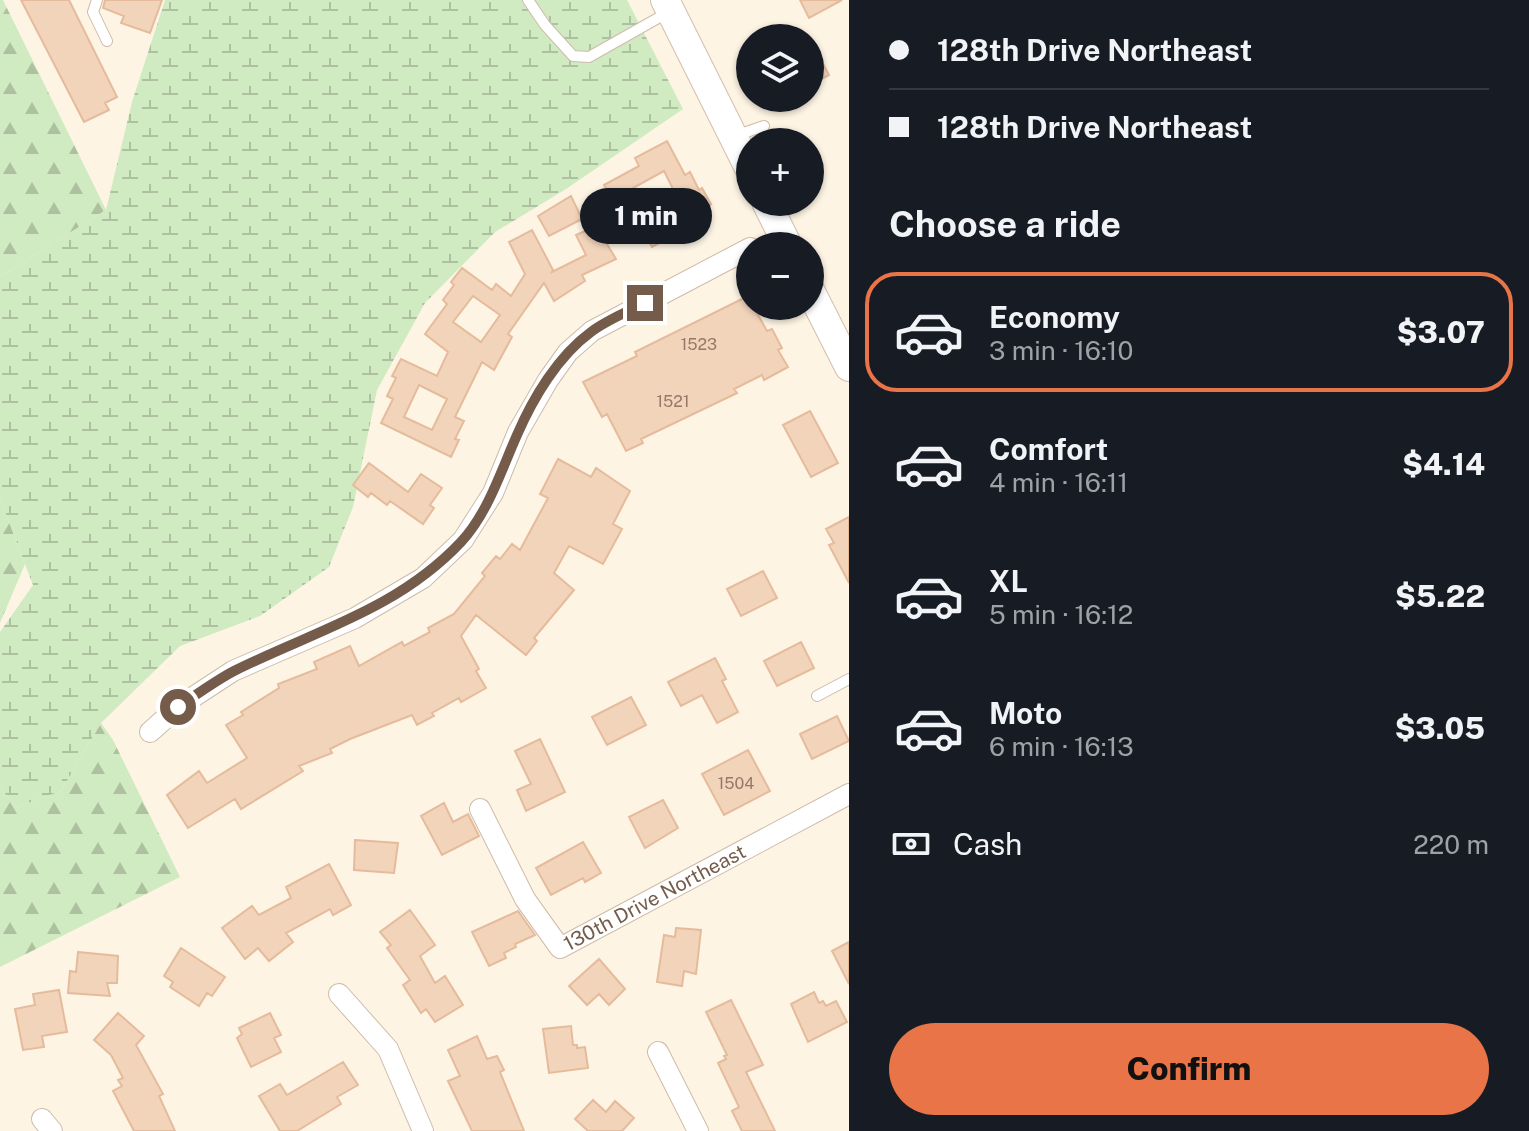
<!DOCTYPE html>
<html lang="en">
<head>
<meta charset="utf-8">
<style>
  :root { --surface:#171b24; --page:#242831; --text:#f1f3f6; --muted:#9ea1a6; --line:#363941; --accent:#e87447 }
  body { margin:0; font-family:"Public Sans",sans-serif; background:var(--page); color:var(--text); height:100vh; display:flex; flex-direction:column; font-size:30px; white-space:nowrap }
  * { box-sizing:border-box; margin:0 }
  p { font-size:26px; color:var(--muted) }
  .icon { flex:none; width:44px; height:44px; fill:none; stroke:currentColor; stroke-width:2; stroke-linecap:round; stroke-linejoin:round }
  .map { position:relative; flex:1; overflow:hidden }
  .details { display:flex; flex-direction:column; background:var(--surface); width:680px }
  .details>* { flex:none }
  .guide { display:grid; align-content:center; height:176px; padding:0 40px; background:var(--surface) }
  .tools { position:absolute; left:736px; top:24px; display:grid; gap:16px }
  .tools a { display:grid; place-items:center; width:88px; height:88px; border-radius:50%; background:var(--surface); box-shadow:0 2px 6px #0004; font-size:40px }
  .end { position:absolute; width:36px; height:36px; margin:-18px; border:10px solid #755b49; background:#fff; box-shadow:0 0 0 4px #fff }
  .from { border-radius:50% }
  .bubble { position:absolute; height:56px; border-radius:28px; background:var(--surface); box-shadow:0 2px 6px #0004; font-size:26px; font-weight:800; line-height:56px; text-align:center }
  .guide b { display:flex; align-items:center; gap:28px; height:76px; font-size:30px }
  .guide b+b { border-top:2px solid var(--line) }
  .guide i { width:20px; height:20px; background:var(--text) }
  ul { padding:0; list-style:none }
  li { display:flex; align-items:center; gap:24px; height:120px; margin:0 16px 12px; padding:0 24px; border:4px solid transparent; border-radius:32px }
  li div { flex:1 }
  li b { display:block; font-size:30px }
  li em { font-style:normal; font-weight:800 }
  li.active { border-color:var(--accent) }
  li>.icon { width:72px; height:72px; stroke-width:1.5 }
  h2 { padding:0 40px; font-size:36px; line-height:96px }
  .pay { display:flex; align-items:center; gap:20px; height:88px; padding:0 40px; font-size:30px }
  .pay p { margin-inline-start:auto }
  .cta { display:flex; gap:16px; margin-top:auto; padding:16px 40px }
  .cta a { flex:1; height:92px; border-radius:48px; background:var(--accent); color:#111; font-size:32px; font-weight:800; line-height:92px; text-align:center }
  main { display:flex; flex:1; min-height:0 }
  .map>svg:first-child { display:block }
</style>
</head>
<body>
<main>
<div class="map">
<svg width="849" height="1131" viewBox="0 0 849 1131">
  <defs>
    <pattern id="forest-firs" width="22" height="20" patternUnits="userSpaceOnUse" patternTransform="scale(2)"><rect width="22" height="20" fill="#d0eac2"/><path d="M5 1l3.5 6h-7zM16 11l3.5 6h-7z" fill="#adc1a0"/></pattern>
    <pattern id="wetland-marsh" width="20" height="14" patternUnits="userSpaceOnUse" patternTransform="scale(2)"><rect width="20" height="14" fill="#d0eac2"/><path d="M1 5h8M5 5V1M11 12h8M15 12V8" fill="none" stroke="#adc1a0"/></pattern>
  </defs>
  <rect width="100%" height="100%" fill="#fdf4e4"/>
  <path fill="url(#forest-firs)" d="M0 0H3L106 210 0 277Z
    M0 498 25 564 0 623Z
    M101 723 113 740 180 877 0 967V788L17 807 61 791Z"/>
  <path fill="url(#wetland-marsh)" d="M165 0H627L683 109 566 189 495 232 425 303 377 390 353 507 329 567 260 616 180 646 101 723 61 791 17 807 0 788V632L33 585 0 498V277L106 210 132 102Z"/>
  <path fill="#f2d4bb" stroke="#e5bb9b" stroke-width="2" fill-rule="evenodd" d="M21 0H69L117 97 105 103 109 110 84 122Z
    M105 0H162L150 33 121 23 124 16 103 8Z
    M800 0H842L809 18Z
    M810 39 829 75 810 85Z
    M667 141 685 175 690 172 699 190 702 188 711 204 676 222 679 228 665 235 667 239 652 247 639 224 680 203 664 171 633 188 643 207 624 218 604 185 639 166 635 158Z
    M571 196 582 219 549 236 538 216Z
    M596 226 616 259 582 275 585 281 554 301 544 283 508 334 512 337 494 370 482 362 455 417 464 421 455 439 459 440 451 457 381 423 393 399 387 396 396 378 392 376 401 359 437 376 448 352 425 334 447 304 443 300 454 285 451 282 462 268 492 290 496 284 511 296 525 274 509 242 532 230 553 270 552 272 586 255 576 235ZM473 296 500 315 481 342 453 322ZM419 385 447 399 432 430 404 417Z
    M748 296 750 306H753L767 331 772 329 782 348 778 350 788 367 764 380 762 375 734 389 737 393 641 439 643 443 626 451 607 414 602 417 583 382 637 356 635 352Z
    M810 411 838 463 811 477 783 425Z
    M558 459 591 477 596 468 630 491 613 524 622 529 603 564 569 546 554 573 574 590 534 638 537 641 526 655 476 615 461 636 479 669 476 671 486 688 461 702 459 698 432 713 434 716 417 725 412 715 350 739 330 749 332 753 299 766 303 771 241 809 235 799 188 828 167 795 199 771 207 783 247 758 226 725 243 715 241 712 279 688 278 684 317 669 314 662 350 646 359 666 402 642 404 646 430 632 428 628 454 614 485 576 482 573 496 556 500 559 512 544 520 550 548 498 540 494Z
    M369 463 408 492 421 474 442 488 430 505 434 508 423 524 390 501 387 505 371 493 368 497 353 485Z
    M849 517V583L829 545 834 543 826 529Z
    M763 571 777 598 741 616 727 589Z
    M801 642 814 668 777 686 764 661Z
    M715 658 726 679 722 681 738 712 717 723 702 695 681 706 668 682Z
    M631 697 646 725 607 745 592 717Z
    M837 716 849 741 812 759 800 734Z
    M540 739 565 792 526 811 517 790 531 784 515 751Z
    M748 750 770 791 724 815 702 774Z
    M663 800 678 828 645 848 629 817Z
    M444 803 453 822 468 814 479 836 442 855 421 816Z
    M355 840 398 843 394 873 354 870Z
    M583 842 601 873 585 882 583 878 551 895 536 868Z
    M329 864 351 905 333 915 330 909 286 933 293 942 269 961 258 948 245 959 222 928 252 906 259 915 291 898 286 887Z
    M410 910 435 945 420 956 435 983 445 976 463 1005 435 1022 426 1009 421 1013 403 985 410 980 387 948 391 945 380 932Z
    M518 911 535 935 515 944 516 947 504 953 506 958 489 966 472 932Z
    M676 928 701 930 696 974 684 971 682 986 657 982 664 935 675 937Z
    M849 942V984L832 951Z
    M181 948 225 977 212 996 207 993 199 1006 170 987 173 982 164 976Z
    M78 952 118 956 117 983H107L110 996 68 993 70 971 76 972Z
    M599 959 625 989 609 1005 599 994 587 1005 569 986Z
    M59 990 67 1032 42 1036 44 1047 23 1050 15 1009 35 1005 33 994Z
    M814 992 819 1003 823 1001 826 1006 836 1001 847 1022 808 1042 791 1004Z
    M731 1000 763 1065 746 1072 775 1131H742L732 1111 739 1107 718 1063 726 1059 724 1056 727 1055 706 1012Z
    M118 1013 144 1036 136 1045 163 1094 159 1096 175 1131H134L113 1091 122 1086 118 1080 123 1078 111 1055 94 1040Z
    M270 1013 281 1035 274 1038 281 1052 251 1067 237 1038 242 1034 239 1028Z
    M571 1026 573 1045H577V1048L585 1047 588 1068 549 1073 543 1029Z
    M477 1036 487 1059 497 1056 504 1070 500 1072 524 1131H472L448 1081 460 1076 448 1050Z
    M343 1062 358 1085 337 1097 341 1104 297 1131H280L259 1096 280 1084 287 1095Z
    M593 1100 606 1112 615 1101 634 1118 622 1131H588L575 1119Z"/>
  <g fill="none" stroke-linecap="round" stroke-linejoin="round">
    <defs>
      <path id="lane" d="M97 0 93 12 107 41
        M528 0 545 25 573 56 589 57 667 13
        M735 136 764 126
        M817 696 849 679"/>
      <g id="street">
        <path d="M150 732 178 707 233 671 355 618 423 578 463 540 493 493 518 432 548 380 568 352 592 331 750 248"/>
        <path id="s1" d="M480 809 525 899 560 948 849 794"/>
        <path d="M339 994 388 1049 423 1131"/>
        <path d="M658 1052 698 1131"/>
        <path d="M42 1119 52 1131"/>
      </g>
      <path id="secondary" d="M665 0 750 170
        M766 202 788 246
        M810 290 849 367"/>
    </defs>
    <use href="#lane" stroke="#cebcaa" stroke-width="12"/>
    <use href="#street" stroke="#cebcaa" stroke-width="22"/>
    <use href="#secondary" stroke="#d3beaa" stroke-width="30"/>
    <use href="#lane" stroke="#fff" stroke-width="10"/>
    <use href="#street" stroke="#fff" stroke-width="20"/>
    <use href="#secondary" stroke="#fff" stroke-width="28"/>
  </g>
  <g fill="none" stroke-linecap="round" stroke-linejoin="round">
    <path stroke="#755b49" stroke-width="10" d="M178 707C196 695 215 681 234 671 314 631 397 610 461 542 488 513 501 471 517 435 533 398 558 356 591 332 607 320 627 312 645 303"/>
  </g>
  <g text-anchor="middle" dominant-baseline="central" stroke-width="6" stroke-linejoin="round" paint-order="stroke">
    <g font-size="16" fill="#947966">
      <text x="699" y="344">1523</text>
      <text x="673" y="401">1521</text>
      <text x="736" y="783">1504</text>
    </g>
    <g font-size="20" fill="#755b49" stroke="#fff8ea">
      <text stroke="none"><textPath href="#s1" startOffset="268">130th Drive Northeast</textPath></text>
    </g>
  </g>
</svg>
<div class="tools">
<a><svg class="icon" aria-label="layers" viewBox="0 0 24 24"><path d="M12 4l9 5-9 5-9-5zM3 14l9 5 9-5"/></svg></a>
<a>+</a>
<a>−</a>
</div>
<i class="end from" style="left:178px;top:707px"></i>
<i class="end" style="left:645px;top:303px"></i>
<div class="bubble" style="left:580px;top:188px;width:132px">1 min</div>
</div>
<section class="details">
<div class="guide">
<b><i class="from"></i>128th Drive Northeast</b>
<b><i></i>128th Drive Northeast</b>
</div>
<h2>Choose a ride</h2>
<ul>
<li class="active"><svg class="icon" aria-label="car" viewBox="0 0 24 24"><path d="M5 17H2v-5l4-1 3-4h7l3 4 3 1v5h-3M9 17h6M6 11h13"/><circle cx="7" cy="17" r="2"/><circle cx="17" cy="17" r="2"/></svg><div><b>Economy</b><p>3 min · 16:10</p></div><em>$3.07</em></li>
<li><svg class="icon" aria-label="car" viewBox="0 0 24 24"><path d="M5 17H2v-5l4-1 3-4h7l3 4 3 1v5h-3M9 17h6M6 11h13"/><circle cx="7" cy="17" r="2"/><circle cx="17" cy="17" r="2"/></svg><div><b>Comfort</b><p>4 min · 16:11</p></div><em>$4.14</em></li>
<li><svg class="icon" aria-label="car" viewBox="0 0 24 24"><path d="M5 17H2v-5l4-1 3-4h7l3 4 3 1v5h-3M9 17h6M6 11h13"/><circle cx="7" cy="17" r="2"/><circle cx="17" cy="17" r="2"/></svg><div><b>XL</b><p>5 min · 16:12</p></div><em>$5.22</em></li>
<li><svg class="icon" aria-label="car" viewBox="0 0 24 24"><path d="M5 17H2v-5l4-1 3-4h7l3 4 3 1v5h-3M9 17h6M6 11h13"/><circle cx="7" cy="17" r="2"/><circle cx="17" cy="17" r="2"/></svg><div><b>Moto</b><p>6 min · 16:13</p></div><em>$3.05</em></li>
</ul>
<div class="pay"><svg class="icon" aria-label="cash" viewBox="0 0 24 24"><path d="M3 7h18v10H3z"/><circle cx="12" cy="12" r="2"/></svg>Cash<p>220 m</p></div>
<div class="cta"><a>Confirm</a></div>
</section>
</main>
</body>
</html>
